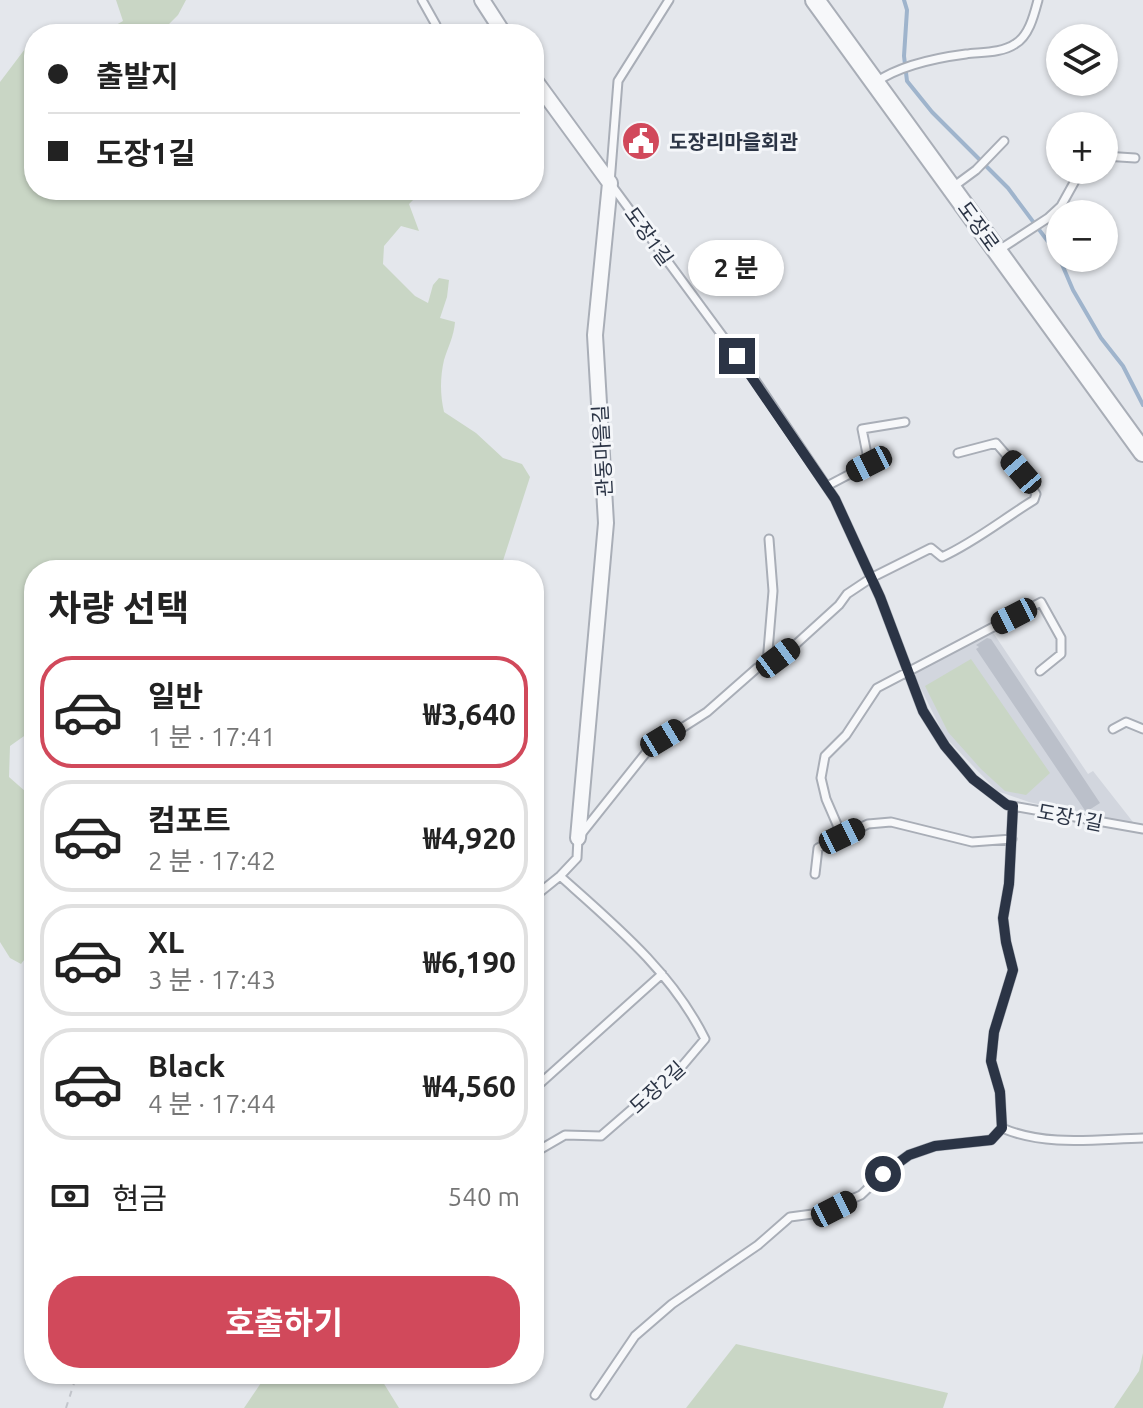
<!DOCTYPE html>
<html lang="ko">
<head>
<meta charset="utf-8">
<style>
  :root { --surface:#fff; --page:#f2f2f2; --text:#222; --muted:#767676; --line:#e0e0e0; --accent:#d1495b }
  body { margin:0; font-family:Ubuntu,"Noto Sans KR",sans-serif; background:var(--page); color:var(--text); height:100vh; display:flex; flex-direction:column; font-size:30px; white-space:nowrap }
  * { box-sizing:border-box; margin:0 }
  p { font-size:26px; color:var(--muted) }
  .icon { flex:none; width:44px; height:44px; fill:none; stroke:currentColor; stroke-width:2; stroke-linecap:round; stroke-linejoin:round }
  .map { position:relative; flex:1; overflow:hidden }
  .panel { position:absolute; left:24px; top:560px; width:520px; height:824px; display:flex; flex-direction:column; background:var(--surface); border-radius:32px; box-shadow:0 2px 6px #0004 }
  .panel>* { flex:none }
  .banner { position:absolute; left:24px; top:24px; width:520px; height:176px; border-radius:32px; box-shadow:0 2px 6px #0004; display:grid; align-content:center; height:176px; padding:0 24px; background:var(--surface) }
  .tools { position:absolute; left:1046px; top:24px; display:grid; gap:16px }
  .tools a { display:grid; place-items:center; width:72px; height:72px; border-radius:50%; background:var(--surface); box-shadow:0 2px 6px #0004; font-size:40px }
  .end { position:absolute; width:36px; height:36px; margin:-18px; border:10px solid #2b3445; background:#fff; box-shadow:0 0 0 4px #fff }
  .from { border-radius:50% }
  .bubble { position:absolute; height:56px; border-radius:28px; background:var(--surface); box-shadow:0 2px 6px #0004; font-size:26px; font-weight:700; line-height:56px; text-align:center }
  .car { position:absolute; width:24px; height:48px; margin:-24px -12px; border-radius:10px; box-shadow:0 0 6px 2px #0007; background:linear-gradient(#222 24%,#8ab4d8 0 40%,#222 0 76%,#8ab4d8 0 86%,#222 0) }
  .banner b { display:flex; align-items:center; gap:28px; height:76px; font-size:30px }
  .banner b+b { border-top:2px solid var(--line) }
  .banner i { width:20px; height:20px; background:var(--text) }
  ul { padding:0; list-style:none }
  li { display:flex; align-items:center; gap:24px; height:112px; margin:0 16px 12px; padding:0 8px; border:4px solid var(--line); border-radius:32px }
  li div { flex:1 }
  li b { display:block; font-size:30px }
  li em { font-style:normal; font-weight:700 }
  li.active { border-color:var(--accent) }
  li>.icon { width:72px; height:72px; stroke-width:1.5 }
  h2 { padding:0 24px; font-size:36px; line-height:96px }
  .pay { display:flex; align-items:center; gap:20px; height:88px; padding:0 24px; font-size:30px }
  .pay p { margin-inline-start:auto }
  .button { display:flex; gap:16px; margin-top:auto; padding:16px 24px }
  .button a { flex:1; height:92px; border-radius:32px; background:var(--accent); color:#fff; font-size:32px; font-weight:700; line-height:92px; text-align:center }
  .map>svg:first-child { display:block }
</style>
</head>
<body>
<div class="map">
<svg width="1143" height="1408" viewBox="0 0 1143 1408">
  <rect width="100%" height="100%" fill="#e4e7ec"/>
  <path fill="#d2d6de" d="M992 631 1088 774 1093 771 1133 822 1127 824 1029 802 997 791 945 737 914 675 916 670Z"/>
  <path fill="#c9d6c5" d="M116 0H186L178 15 168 25 172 34H100L123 21Z
    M34 37V190H423L409 204 419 231 401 226 384 246 383 264 415 296 428 303 433 285 439 278 449 280 447 297 440 318 455 322C454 336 448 347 444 360 440 377 440 395 444 412L476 433 503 458 522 464 530 477 500 570H34V729L10 746 9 777 34 799V947L21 964 10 958 0 942V82Z
    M971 659 1050 773 1026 795 1005 791 981 769 948 732 925 686Z
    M736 1344 948 1393 943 1408H686Z
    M1143 1353V1408H1114L1139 1371Z
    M267 1374H378L399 1408H244Z"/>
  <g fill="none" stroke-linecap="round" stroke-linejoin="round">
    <path stroke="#9fb4cc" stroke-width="4" d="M904 0 907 10 904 56 907 81 932 112 1008 188 1058 255 1073 290 1101 338 1123 366 1143 405"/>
  </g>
  <path fill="#bbc0ca" d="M987 638 991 639 1100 803 1086 812 976 649 979 647 976 645Z"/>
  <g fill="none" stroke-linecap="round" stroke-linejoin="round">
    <defs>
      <path id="service" d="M422 0 436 25
        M669 0 618 81 610 183 755 380 835 499 880 597 923 711 945 746 973 779 1007 805 1143 829
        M876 82C901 65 935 58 966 54 981 52 1002 53 1015 44 1029 36 1034 15 1038 0
        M1104 156 1135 158
        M953 187 976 170 1004 141
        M999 250 1048 218 1061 206 1081 170
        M827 486 869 464 862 429 905 422
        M767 663 773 591 769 539
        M1113 729 1126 722 1143 729
        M842 836 826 799 821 778 825 756 846 735 877 688 1041 602 1061 638V654L1040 671
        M815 874 818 848 868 824 891 822 972 842 1012 839
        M534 897 560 876 577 858 578 838 649 749 707 712 757 668 795 645 839 605 847 594 871 578 931 548 942 557C975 542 1003 519 1034 500L1036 494 1021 472 996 443 958 453
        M534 1089 662 974
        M1002 1128 1000 1092 991 1061 994 1032 1013 970 1006 942 1003 918 1009 884 1013 806
        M534 1153 565 1135 601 1136 683 1065 705 1039C672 972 615 925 560 876
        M595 1395 635 1336 672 1304 758 1245 790 1217 820 1213 861 1195 883 1174 909 1155 935 1146 991 1140 1002 1128C1046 1147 1097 1139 1143 1138"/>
      <path id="minor" d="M482 0 504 34
        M534 79 610 183 595 335 606 523 578 838"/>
      <path id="tertiary" d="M815 0 1143 452"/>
    </defs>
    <use href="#service" stroke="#a9aeb7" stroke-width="11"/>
    <use href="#minor" stroke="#a9aeb7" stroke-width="18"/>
    <use href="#tertiary" stroke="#a9aeb7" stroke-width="22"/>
    <path stroke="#c2c5cb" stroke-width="2" stroke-dasharray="6 6" stroke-linecap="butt" d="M66 1408 77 1374"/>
    <use href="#service" stroke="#f7f8fa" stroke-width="7"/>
    <use href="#minor" stroke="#f7f8fa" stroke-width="14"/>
    <use href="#tertiary" stroke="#f7f8fa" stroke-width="18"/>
  </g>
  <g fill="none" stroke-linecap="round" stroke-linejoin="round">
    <path stroke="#2b3445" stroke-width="10" d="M737 356 835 499 880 597 923 711 945 746 973 779 1007 805 1013 806 1009 884 1003 918 1006 942 1013 970 994 1032 991 1061 1000 1092 1002 1128 991 1140 935 1146 909 1155 883 1174"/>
  </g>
  <defs>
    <symbol id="civic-disc" viewBox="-11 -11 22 22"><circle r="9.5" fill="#d1495b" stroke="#f4f6f9"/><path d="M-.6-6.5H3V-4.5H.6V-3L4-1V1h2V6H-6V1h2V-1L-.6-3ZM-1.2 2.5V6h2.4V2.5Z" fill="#fff"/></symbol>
  </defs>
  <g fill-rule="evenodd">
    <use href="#civic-disc" x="619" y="119" width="44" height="44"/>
  </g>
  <g text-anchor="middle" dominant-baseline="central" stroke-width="6" stroke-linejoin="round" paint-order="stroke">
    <g font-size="20" font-weight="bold" fill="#2b3445" stroke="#f4f6f9" text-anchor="start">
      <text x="669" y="141">도장리마을회관</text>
    </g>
    <g font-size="20" fill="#2b3445" stroke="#f4f6f9">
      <text transform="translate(979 226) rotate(54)">도장로</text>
      <text transform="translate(649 236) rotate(54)">도장1길</text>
      <text transform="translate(602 451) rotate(-93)">관동마을길</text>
      <text transform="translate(1070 817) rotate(11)">도장1길</text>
      <text transform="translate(657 1087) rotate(-42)">도장2길</text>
    </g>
  </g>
</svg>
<div class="tools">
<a><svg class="icon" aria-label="layers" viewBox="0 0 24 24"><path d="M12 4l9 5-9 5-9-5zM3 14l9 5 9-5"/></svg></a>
<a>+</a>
<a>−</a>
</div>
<i class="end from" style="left:883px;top:1174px"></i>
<i class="end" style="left:737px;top:356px"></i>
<div class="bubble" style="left:688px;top:240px;width:96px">2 분</div>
<i class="car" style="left:869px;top:464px;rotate:243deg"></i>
<i class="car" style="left:1021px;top:472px;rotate:319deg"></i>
<i class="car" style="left:1014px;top:616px;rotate:243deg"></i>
<i class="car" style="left:778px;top:658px;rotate:53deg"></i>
<i class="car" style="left:663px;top:738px;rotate:59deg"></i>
<i class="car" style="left:842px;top:836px;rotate:64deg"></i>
<i class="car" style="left:834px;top:1209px;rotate:63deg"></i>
<div class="banner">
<b><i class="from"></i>출발지</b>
<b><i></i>도장1길</b>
</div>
<section class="panel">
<h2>차량 선택</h2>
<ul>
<li class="active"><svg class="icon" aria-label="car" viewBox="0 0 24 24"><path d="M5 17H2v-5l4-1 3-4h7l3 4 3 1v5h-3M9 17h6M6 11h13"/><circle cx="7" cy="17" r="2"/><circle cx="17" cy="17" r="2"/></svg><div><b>일반</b><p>1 분 · 17:41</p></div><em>₩3,640</em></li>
<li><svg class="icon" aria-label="car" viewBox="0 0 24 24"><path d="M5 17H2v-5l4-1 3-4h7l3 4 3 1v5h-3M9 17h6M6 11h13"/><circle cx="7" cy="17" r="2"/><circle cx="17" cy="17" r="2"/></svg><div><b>컴포트</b><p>2 분 · 17:42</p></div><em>₩4,920</em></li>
<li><svg class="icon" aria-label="car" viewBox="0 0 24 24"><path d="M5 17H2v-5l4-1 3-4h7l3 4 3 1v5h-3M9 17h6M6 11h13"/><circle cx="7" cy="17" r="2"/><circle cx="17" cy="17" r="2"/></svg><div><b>XL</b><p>3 분 · 17:43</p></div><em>₩6,190</em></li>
<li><svg class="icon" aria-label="car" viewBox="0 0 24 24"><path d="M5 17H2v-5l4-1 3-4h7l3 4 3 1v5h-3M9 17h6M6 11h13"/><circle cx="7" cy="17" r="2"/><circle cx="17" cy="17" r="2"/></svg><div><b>Black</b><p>4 분 · 17:44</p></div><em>₩4,560</em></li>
</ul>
<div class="pay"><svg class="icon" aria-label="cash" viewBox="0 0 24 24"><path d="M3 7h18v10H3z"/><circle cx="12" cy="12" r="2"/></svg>현금<p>540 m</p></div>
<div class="button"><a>호출하기</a></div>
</section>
</div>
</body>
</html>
